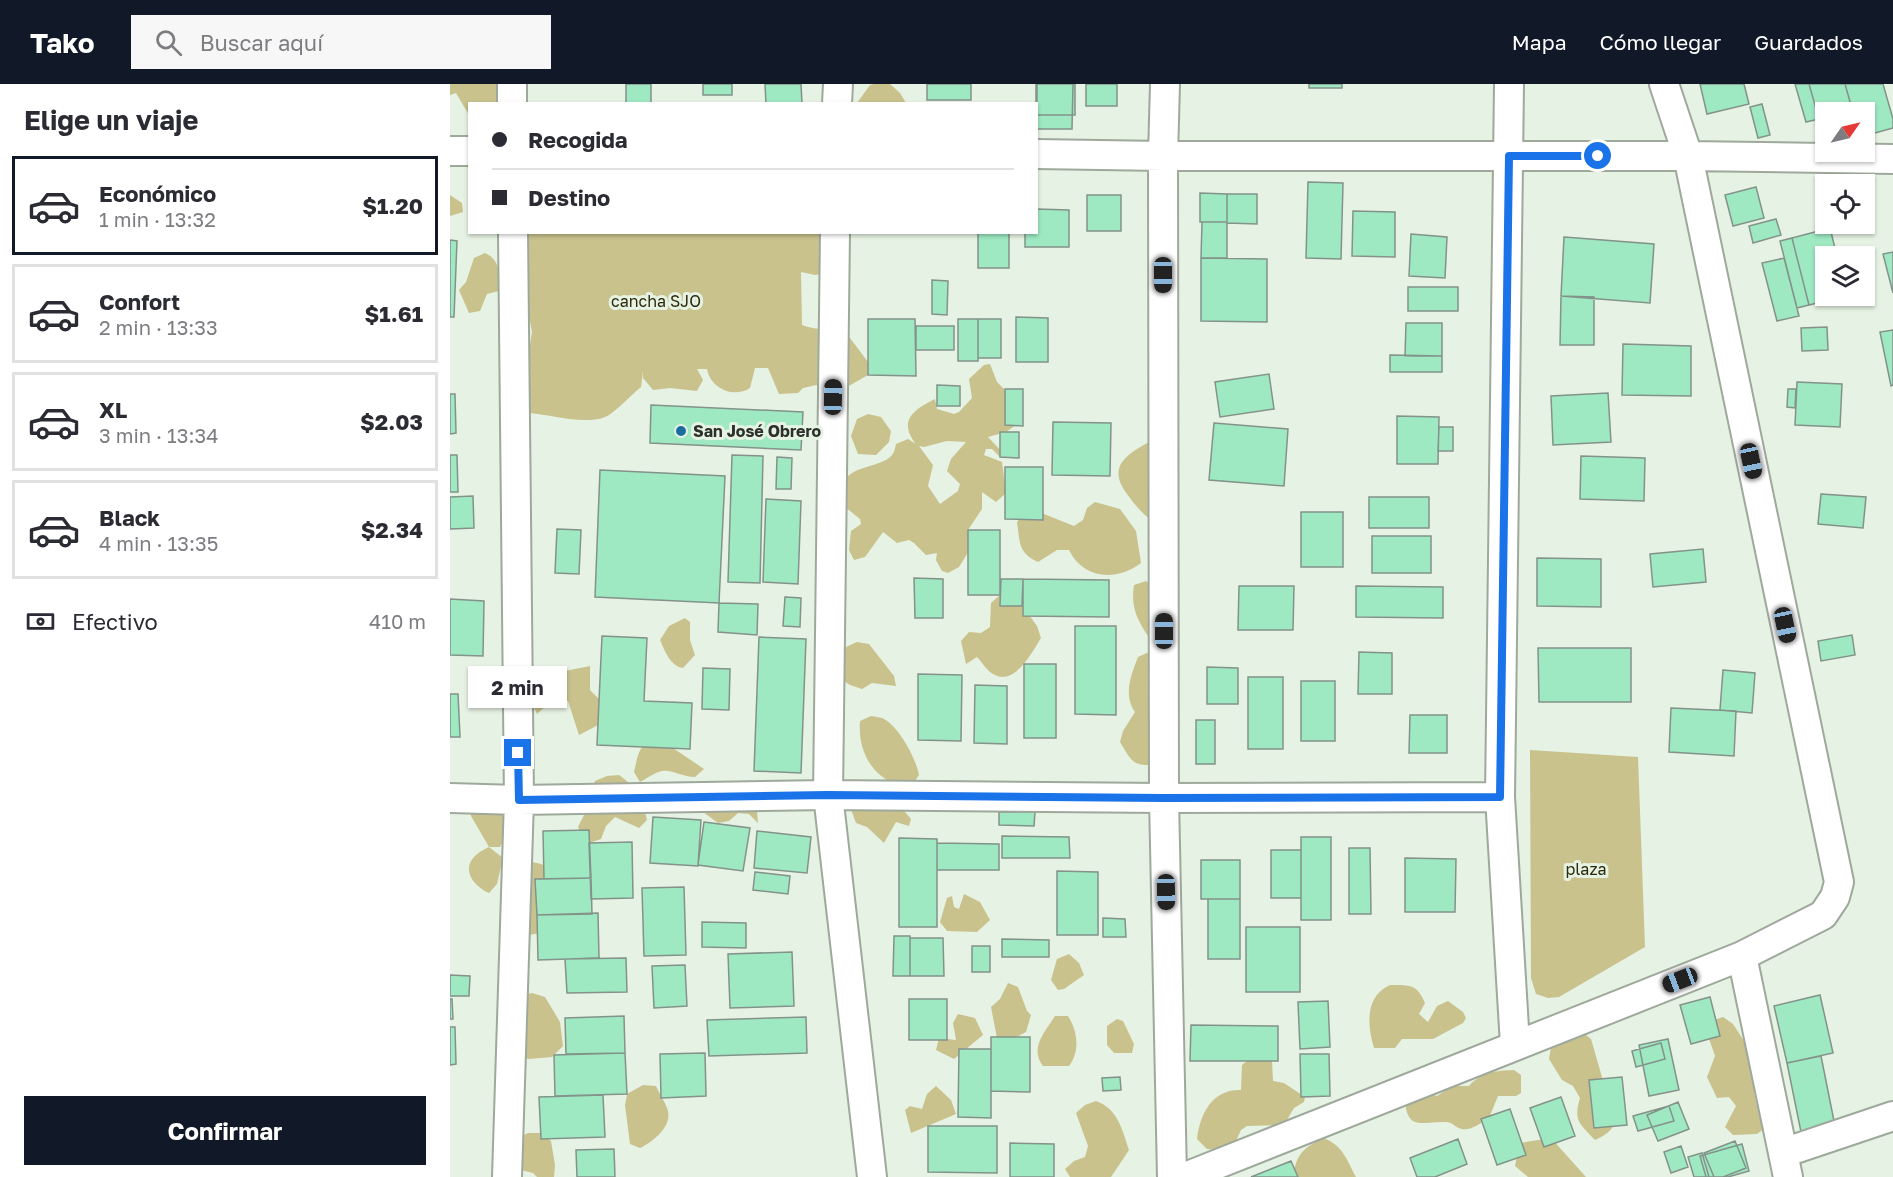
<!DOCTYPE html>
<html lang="es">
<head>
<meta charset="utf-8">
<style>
  :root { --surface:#fff; --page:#f7f7f7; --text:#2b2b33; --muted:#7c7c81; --line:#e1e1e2; --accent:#111827 }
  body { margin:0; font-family:"Golos Text",sans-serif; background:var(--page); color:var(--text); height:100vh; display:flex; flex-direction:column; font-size:22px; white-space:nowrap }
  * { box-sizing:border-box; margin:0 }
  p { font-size:20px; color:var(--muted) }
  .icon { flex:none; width:33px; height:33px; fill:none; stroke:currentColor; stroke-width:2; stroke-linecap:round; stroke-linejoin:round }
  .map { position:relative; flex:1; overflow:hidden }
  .sheet { display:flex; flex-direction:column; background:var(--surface); width:450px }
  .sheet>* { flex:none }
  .hud { position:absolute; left:18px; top:18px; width:570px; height:132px; border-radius:0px; box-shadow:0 2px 4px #0004; display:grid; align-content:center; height:132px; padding:0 24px; background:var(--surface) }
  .needle { width:39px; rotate:56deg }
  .fabs { position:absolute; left:1365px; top:18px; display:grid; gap:12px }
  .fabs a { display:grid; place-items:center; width:60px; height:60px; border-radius:0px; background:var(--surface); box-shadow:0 2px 4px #0004; font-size:30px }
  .end { position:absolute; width:27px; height:27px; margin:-14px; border:8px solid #1a73e8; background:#fff; box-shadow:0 0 0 3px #fff }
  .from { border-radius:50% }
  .bubble { position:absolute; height:42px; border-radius:0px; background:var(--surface); box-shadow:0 2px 4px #0004; font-size:20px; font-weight:700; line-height:42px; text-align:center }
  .car { position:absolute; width:18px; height:36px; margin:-18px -9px; border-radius:8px; box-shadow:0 0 4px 2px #0007; background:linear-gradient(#222 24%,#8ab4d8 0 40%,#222 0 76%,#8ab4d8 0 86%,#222 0) }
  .hud b { display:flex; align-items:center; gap:21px; height:57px; font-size:22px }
  .hud b+b { border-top:2px solid var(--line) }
  .hud i { width:15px; height:15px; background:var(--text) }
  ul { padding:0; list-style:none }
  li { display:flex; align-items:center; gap:18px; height:99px; margin:0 12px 9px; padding:0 12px; border:3px solid var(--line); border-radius:0px }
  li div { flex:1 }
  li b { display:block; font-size:22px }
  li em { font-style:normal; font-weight:700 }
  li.active { border-color:var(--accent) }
  li>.icon { width:54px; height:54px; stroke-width:1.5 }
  h2 { padding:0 24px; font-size:27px; line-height:72px }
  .pay { display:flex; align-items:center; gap:15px; height:66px; padding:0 24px; font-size:22px }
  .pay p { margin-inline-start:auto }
  .action { display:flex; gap:12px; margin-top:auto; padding:12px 24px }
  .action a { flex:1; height:69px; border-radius:0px; background:var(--accent); color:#fff; font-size:24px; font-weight:700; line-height:69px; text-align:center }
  header { display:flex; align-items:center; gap:36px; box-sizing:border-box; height:84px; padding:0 30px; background:var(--accent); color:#fff }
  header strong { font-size:28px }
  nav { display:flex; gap:33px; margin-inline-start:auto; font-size:21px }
  .search { width:420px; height:54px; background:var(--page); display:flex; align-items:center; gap:15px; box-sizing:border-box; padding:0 21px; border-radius:0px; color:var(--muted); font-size:22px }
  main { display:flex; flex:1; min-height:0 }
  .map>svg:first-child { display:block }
</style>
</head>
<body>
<header>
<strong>Tako</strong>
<div class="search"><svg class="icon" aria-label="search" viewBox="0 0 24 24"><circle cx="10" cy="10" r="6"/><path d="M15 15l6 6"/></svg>Buscar aquí</div>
<nav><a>Mapa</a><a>Cómo llegar</a><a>Guardados</a></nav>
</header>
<main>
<section class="sheet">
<h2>Elige un viaje</h2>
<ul>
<li class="active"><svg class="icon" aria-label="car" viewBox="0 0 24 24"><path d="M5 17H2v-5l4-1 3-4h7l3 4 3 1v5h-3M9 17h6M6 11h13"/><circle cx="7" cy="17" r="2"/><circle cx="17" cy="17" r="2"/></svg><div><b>Económico</b><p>1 min · 13:32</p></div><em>$1.20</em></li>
<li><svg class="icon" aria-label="car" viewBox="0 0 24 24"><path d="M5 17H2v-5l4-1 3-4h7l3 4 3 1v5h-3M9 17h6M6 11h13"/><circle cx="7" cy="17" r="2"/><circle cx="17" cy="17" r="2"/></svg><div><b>Confort</b><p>2 min · 13:33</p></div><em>$1.61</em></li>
<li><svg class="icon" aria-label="car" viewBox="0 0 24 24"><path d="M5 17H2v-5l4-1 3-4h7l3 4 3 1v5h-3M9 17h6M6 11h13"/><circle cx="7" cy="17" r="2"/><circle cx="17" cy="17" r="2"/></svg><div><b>XL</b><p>3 min · 13:34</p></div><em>$2.03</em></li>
<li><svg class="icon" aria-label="car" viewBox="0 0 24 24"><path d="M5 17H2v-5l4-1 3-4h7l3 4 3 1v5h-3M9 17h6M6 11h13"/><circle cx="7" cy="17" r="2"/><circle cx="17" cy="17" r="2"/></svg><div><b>Black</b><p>4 min · 13:35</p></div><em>$2.34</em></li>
</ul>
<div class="pay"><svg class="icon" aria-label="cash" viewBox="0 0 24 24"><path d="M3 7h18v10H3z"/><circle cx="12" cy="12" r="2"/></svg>Efectivo<p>410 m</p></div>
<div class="action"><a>Confirmar</a></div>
</section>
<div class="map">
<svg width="1443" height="1093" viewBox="0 0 1443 1093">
  <rect width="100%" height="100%" fill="#e6f2e4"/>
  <path fill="#c9c28d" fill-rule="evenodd" d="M0 0H50L53 19 20 20 19 31 6 9 0 11Z
    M424 0H440L450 9 456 19H407L420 1Z
    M0 111 12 119 13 128 0 132Z
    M64 149H386L389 187 365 191 351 188 352 241C366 247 379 244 394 246L418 278V291L390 307 366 301 353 304 348 309 329 310 318 284H305L300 304C284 315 260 304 257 285H247L253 296 247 307 220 304 203 306 193 294V287L191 303C182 310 164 330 155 333 137 341 100 331 80 329L73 304 82 248Z
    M35 169C51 176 50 192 49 207L37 210 30 227 19 229 9 206 16 198 24 174Z
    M540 280 547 298 564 315 566 341 556 348 538 353 553 369 550 373 542 365H536L534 371 552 378 556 409 546 418 532 408V425L518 446 522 462 509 483 498 489 492 487 486 476 487 469 476 471 464 459 459 456 447 459 433 448 415 473 404 476 399 466 401 447 411 440 410 435 395 423C395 415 393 405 394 398 399 383 432 382 440 373 444 370 445 365 446 360L458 355 466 360C447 336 465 325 485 315L487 325 504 330 509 328 522 314 519 295 534 281ZM497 357 516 358 501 375 497 387 510 400 508 407 490 420 478 402 483 381 469 362 474 363Z
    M418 330 431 333 441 347 439 358 426 371 408 370 401 352 407 335Z
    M709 352 703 437C692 430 685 421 677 410 653 378 685 367 709 352Z
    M645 418 670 425 686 447 691 479C666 498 633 495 619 466H607L588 478C568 469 570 458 567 438L575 429 589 428 624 442 633 436 637 424Z
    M696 497 706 505 702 558C689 539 680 525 684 501Z
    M550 511 565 512 587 542 591 554C582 568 565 603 543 590 537 587 532 578 527 573L516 580 511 557 519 548 531 549 540 543 541 519Z
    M235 534 240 538V556L245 571 233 584C220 582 215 567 210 556L219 542Z
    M407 558 419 560 444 592 446 602 422 599 412 605 400 601 391 595 388 572 396 563Z
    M699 568 717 585 706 680C683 684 681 676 670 658L673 647 685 628C673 611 681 591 688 573Z
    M140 582V606L149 615 150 640 129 651 118 617 105 614 87 630 82 619 85 607 96 603 95 591Z
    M421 632C425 633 431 633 434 635 450 644 466 675 469 691L462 701C455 700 445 701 439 697 417 685 408 661 410 637Z
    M211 656 254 685 245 693C233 693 221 685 212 687 205 688 196 695 190 698L184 688C189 668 188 658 211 656Z
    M1080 666 1188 673 1195 863 1109 913 1098 914 1086 910 1081 894Z
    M169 691C185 702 193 717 197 736L189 744 165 733 156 742 151 755 139 759 133 754 128 743 139 721 145 697 157 692Z
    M297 697 317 709 306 717 308 739 299 730 288 729 279 737 268 739 249 725 274 701Z
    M445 716 461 735 459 742 446 738 434 759 417 743 406 739 398 717Z
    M44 718C59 739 63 739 50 763H39L53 774 47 800 39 809C24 802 10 786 26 771 29 768 35 765 39 763L21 732 20 720Z
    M78 777 91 780 100 785 91 849 79 851 69 845Z
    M514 810 530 818 540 836 527 848 497 847 490 838 497 814 502 812 504 823 509 825Z
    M619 870 629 879 634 891 614 905 608 906 601 896 607 875Z
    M558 899 568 903 577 927 581 931 576 948 553 960 547 954 541 923 550 915Z
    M940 901C960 901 967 900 975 919L969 930 978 938 987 922 998 917 1013 928 1016 934 1013 939 983 955H952L945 964H924C917 941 915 912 940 901Z
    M82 909 95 913 110 938 113 962 102 973 79 975 67 973 68 912Z
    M508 930 525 934 533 951 504 975 486 966 489 954 506 956 503 939Z
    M605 932H618C628 948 630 967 619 982H593C579 964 595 948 605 932Z
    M1273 933 1283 940 1311 983 1304 1008 1307 1022 1317 1030 1318 1042 1307 1050 1283 1051 1275 1043 1286 1022 1279 1013 1267 1014 1257 993 1265 972 1257 949 1262 937Z
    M667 935 673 937 684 960 682 969H664L657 961V942Z
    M1132 948 1141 955 1154 1000 1169 1033C1163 1045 1157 1051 1145 1056 1130 1040 1123 1037 1130 1014L1123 1002 1112 996 1099 975 1101 963Z
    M807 969 822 977 823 997 834 999 855 1013 854 1018 844 1024 834 1041 797 1042 791 1046 785 1059 775 1066 757 1065 747 1055C750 1030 762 1005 791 1006L792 981Z
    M1064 986 1071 991V1009L1066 1012H1048L1039 1034C1031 1039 1018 1049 1009 1044 1004 1042 1002 1038 996 1038 973 1037 957 1048 955 1016L964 1006 987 1012 1002 1002H1019C1032 987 1046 987 1064 986Z
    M193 1001 206 1002C209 1009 214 1016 217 1024 224 1041 204 1057 190 1064L180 1060 175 1021 177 1010Z
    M486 1002 501 1016 506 1030 461 1049 455 1026 460 1022 472 1025 477 1010Z
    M646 1017C668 1025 672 1045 679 1066L661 1093H620L615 1085 624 1077 635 1073 638 1062 626 1029 635 1021Z
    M78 1049H91L101 1057 105 1081 104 1093H87L83 1089 71 1086 68 1054Z
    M874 1054C894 1063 896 1075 906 1093H843C846 1070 854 1063 874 1054Z
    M1101 1054 1136 1093H1078L1065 1082 1070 1059Z"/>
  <path fill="#9ee9c2" stroke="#83938a" stroke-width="1.5" d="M176 0H201V20H176Z
    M253 0H282V11H253Z
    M315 0H351L352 20H316Z
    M477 0H521V16H477Z
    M586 0H623L622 45H586Z
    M587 0H625V31H587Z
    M636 0H667V22H636Z
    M859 0H892V4H859Z
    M1250 0H1294L1299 20 1257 30Z
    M1345 0H1359L1369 35 1356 38Z
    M1359 0H1395L1402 25 1390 28H1376V33L1369 35Z
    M1395 0H1433L1443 35V44L1414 52V28H1403Z
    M1312 20 1320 51 1308 54 1300 23Z
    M858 98 893 99 891 175 856 174Z
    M1306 103 1314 134 1283 142 1275 111Z
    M750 109 777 110V138H750Z
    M777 110H807V140L777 139Z
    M637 111H671V147H637Z
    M586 125 619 126V163H575V148H586Z
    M903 127 945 128V173L902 172Z
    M1326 135 1331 151 1303 159 1299 142Z
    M752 138H777V174H751Z
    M1380 144 1387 172H1376V212H1395L1359 221 1342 154Z
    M528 148H559V184H528Z
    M961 150 997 153 995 194 959 192Z
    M1114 153 1204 160 1200 219 1111 212Z
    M1342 154 1359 221 1347 224 1330 157Z
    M0 156 7 157 4 233H0Z
    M1443 168V209L1433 170Z
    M751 174 817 175V238L751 237Z
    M1334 174 1349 232 1327 237 1312 179Z
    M482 196 498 197 497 231 482 230Z
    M958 203H1008V227H958Z
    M1111 212 1144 213V261H1110Z
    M566 233 598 234V278H566Z
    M418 235H465L466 292 418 291Z
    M508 235H528V277H508Z
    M528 235H551V274H528Z
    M956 239H992V272H955Z
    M466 242H504V266H466Z
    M1377 243 1378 266 1352 267 1351 244Z
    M1443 246V301L1441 302 1430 248Z
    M1173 260 1241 262V312L1172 311Z
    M940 271 992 272V288H940Z
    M819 290 824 325 770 333 765 298Z
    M1347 298 1392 300 1390 343 1345 341Z
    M487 301 510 302V322H487Z
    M555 305H573V342L555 341Z
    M1338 305H1346L1345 324 1337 323Z
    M1158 309 1161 358 1103 361 1101 312Z
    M0 310H5L6 349 0 350Z
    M201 321 353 328 351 366 200 359Z
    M947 332 989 333 988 380H947Z
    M603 338 661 339 660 392 602 391Z
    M764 339 838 345 834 402 759 396Z
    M989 343H1003V367H988Z
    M550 348H569V374L550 373Z
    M0 371H7L8 408H0Z
    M282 371 313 372 310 499 278 498Z
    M1131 372 1195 374 1194 417 1130 415Z
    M327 373 342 374 341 405H326Z
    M555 383H593V436L555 435Z
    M150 386 275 392 269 519 145 513Z
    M1371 410 1416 413 1413 444 1368 440Z
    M23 412 24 444 0 445V413Z
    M919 413H979V444H919Z
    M316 415 351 417 348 500 313 498Z
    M851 428H893V483H851Z
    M107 445 131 446 129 490 105 489Z
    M518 446H550V511H518Z
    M922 452H981V489H922Z
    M1253 465 1256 498 1203 503 1200 470Z
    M1087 474 1151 475V523L1087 522Z
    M464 494 493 495V534H465Z
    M551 495H573L572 522H550Z
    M573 495 659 496V533L573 532Z
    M789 502H844L843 546H788Z
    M906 502 993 503V534L906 533Z
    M335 513 351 514 350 543 333 542Z
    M0 515 34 517 33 572 0 571Z
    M269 519 308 520 307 551 268 548Z
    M625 542H666V631L625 630Z
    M1402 551 1405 571 1371 577 1368 557Z
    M152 552 197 554 194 617 242 619 240 665 147 661Z
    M309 553 356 555 351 689 304 687Z
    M1088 564H1181V618H1089Z
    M909 568 942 569V610H908Z
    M574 580H606V654H574Z
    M757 583 788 584V620H757Z
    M253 584 280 585 279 626 252 625Z
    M1273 586 1305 589 1302 629 1270 626Z
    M468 590 512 591 511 657 468 656Z
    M798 593H833V665H798Z
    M851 597H885V657H851Z
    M525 601 557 602V660L524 659Z
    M0 610H8L10 653H0Z
    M1221 624 1286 627 1284 672 1219 668Z
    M960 631H997V669H959Z
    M746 636H765V680H746Z
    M549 728H585L584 742 549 741Z
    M203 733 251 736 248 782 200 779Z
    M254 738 300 744 293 787 248 781Z
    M139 746 141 794 94 795 93 747Z
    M307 747 361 753 357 789 304 784Z
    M552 752 619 753 620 774H552Z
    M851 753H881V836H851Z
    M449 754 487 755V843H449Z
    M182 758 183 814 141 815 139 759Z
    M487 759 549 760V786H487Z
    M899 764H920L921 830H899Z
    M821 766H851V814H821Z
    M955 774 1006 775 1005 828H955Z
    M751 776H790V815H751Z
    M607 787 648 788V851H607Z
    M305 788 340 792 338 810 303 806Z
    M141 794 142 830 87 831 85 795Z
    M234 803 236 871 194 872 192 804Z
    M758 815H790V875H758Z
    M148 829 149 874 88 876 87 831Z
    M653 834 675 835 676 853H653Z
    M252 838 296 839V864L252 863Z
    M796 843H850V908H796Z
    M444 852H460V892H443Z
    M460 854H493L494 892H460Z
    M552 855 599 856V873H552Z
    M522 862H540V888H522Z
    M342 868 344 922 280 924 278 870Z
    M176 874 177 908 117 909 115 875Z
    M235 881 237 922 204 924 202 882Z
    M0 891 20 892 19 912H0Z
    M1370 911 1383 969 1337 979 1324 922Z
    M1260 913 1270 952 1241 960 1230 921Z
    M0 915H2L3 935H0Z
    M459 915H497V956H459Z
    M878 917 880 963 850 965 848 918Z
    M174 932 175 969 116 970 115 934Z
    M356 933 357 969 259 972 257 936Z
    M741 941 828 942V977H740Z
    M0 943H5L6 980 0 981Z
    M541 953H580V1008L541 1007Z
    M1218 955 1229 1006 1199 1012 1189 961Z
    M1211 959 1215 975 1186 983 1182 967Z
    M509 965H541V1034L508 1033Z
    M175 969 177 1010 105 1012 104 971Z
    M255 969 256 1012 211 1014 210 970Z
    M850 970H879L880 1012 851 1013Z
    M1371 972 1385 1042 1351 1048 1337 979Z
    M670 993 671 1006 653 1007 652 994Z
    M1172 993 1177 1041 1144 1044 1139 996Z
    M153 1011 155 1053 91 1055 89 1013Z
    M1111 1013 1125 1052 1094 1063 1080 1024Z
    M1228 1018 1239 1045 1208 1057 1197 1031Z
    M1219 1022 1224 1037 1188 1047 1183 1032Z
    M1060 1025 1076 1071 1047 1081 1031 1035Z
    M478 1042H547V1089L478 1088Z
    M1008 1055 1017 1080 985 1093H967L960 1074Z
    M1285 1057 1296 1084 1273 1093H1264L1254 1069Z
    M560 1059 604 1060V1093H560Z
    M1292 1060 1299 1087 1278 1093H1256L1250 1072Z
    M1231 1062 1238 1083 1221 1089 1214 1068Z
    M164 1065 165 1093H127L126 1066Z
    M1252 1069 1259 1093H1244L1238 1073Z
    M841 1077 848 1093H801Z"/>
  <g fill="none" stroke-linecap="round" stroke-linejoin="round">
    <defs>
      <path id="street" d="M715 0 713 72 714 714 722 1093
        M1059 0 1050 713 1065 961
        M62 20V0
        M387 20 388 0
        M0 67H20
        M586 70 713 72H1238L1443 75
        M385 148 378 711 422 1093
        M0 714 69 716 378 711 714 714 1050 713
        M1292 872 1338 1093
        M1333 1069 1443 1032
        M57 1093 69 716 63 148
        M735 1093 1292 872 1373 831 1385 813 1389 798 1238 72 1214 0"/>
    </defs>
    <use href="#street" stroke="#9ea99c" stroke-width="32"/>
    <use href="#street" stroke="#fff" stroke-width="28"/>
  </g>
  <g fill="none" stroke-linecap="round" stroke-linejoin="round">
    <path stroke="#1a73e8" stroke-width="8" d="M68 669 69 716 378 711 714 714 1050 713 1059 72H1148"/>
  </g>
  <circle fill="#1b6d9f" stroke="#e6f2e4" stroke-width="2" cx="231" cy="347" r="6"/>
  <g text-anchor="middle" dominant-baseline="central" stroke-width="6" stroke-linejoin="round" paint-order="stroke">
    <g font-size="16" fill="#2e2a09" stroke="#e6f2e4">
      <text x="206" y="217">cancha SJO</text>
      <text x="1136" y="785">plaza</text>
    </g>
    <g font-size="16" font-weight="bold" fill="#2c302b" stroke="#e6f2e4" text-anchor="start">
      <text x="243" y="347">San José Obrero</text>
    </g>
  </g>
</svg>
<div class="fabs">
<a><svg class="needle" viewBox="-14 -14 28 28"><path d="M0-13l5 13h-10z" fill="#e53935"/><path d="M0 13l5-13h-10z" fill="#7c7c81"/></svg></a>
<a><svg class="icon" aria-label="locate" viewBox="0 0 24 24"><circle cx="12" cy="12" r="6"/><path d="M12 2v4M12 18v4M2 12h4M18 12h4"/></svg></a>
<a><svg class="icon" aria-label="layers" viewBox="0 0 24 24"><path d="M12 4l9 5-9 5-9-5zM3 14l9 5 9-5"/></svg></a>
</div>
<i class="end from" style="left:1148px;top:72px"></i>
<i class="end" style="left:68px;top:669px"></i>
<div class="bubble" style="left:18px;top:582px;width:99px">2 min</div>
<i class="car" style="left:713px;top:191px;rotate:180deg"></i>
<i class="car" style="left:383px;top:313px;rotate:1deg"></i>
<i class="car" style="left:1301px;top:377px;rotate:168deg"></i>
<i class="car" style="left:1335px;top:541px;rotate:168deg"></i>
<i class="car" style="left:714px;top:547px;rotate:0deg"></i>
<i class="car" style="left:716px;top:808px;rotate:179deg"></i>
<i class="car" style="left:1230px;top:896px;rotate:249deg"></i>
<div class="hud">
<b><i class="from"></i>Recogida</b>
<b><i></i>Destino</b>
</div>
</div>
</main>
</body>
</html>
